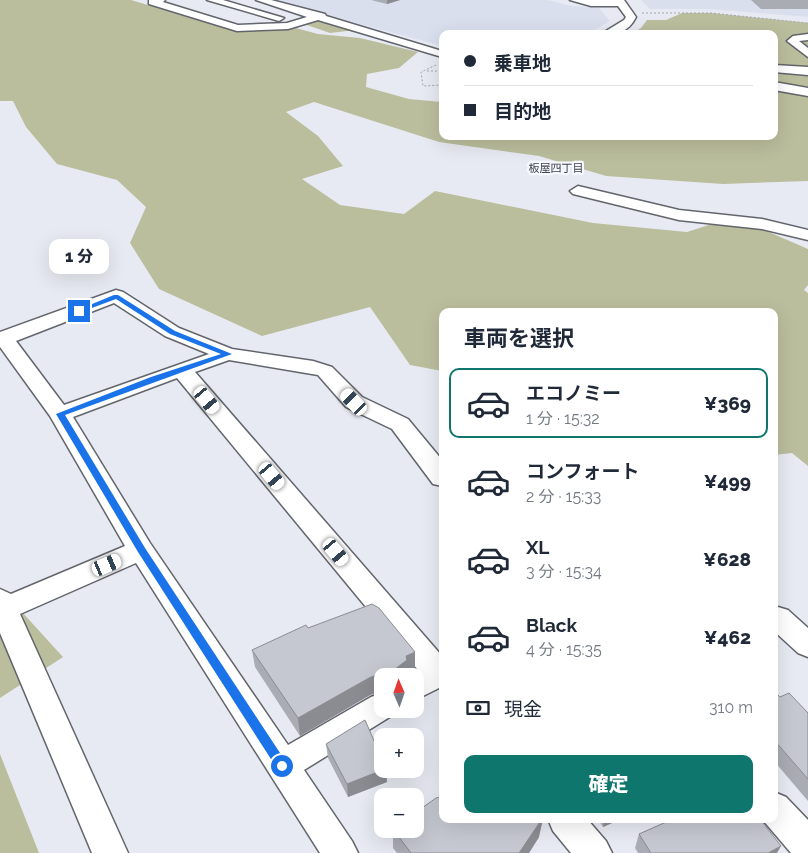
<!DOCTYPE html>
<html lang="ja">
<head>
<meta charset="utf-8">
<style>
  :root { --surface:#fff; --page:#f6f6f7; --text:#1f2937; --muted:#747a83; --line:#e0e1e3; --accent:#0f766e }
  body { margin:0; font-family:Raleway,"Noto Sans JP",sans-serif; background:var(--page); color:var(--text); height:100vh; display:flex; flex-direction:column; font-size:19px; white-space:nowrap }
  * { box-sizing:border-box; margin:0 }
  p { font-size:16px; color:var(--muted) }
  .icon { flex:none; width:28px; height:28px; fill:none; stroke:currentColor; stroke-width:2; stroke-linecap:round; stroke-linejoin:round }
  .map { position:relative; flex:1; overflow:hidden }
  .details { position:absolute; left:439px; top:308px; width:339px; height:515px; display:flex; flex-direction:column; background:var(--surface); border-radius:10px; box-shadow:0 5px 20px #0002 }
  .details>* { flex:none }
  .guide { position:absolute; left:439px; top:30px; width:339px; height:110px; border-radius:10px; box-shadow:0 5px 20px #0002; display:grid; align-content:center; height:110px; padding:0 25px; background:var(--surface) }
  .needle { width:32px; rotate:358deg }
  .controls { position:absolute; left:374px; top:668px; display:grid; gap:10px }
  .controls a { display:grid; place-items:center; width:50px; height:50px; border-radius:10px; background:var(--surface); box-shadow:0 5px 20px #0002; font-size:25px }
  .end { position:absolute; width:22px; height:22px; margin:-11px; border:6px solid #1a73e8; background:#fff; box-shadow:0 0 0 2px #fff }
  .from { border-radius:50% }
  .bubble { position:absolute; height:35px; border-radius:10px; background:var(--surface); box-shadow:0 5px 20px #0002; font-size:16px; font-weight:800; line-height:35px; text-align:center }
  .car { position:absolute; width:15px; height:30px; margin:-15px -8px; border-radius:6px; box-shadow:0 0 4px 1px #0007; background:linear-gradient(#fff 24%,#345 0 40%,#fff 0 76%,#345 0 86%,#fff 0) }
  .guide b { display:flex; align-items:center; gap:18px; height:48px; font-size:19px }
  .guide b+b { border-top:1px solid var(--line) }
  .guide i { width:12px; height:12px; background:var(--text) }
  ul { padding:0; list-style:none }
  li { display:flex; align-items:center; gap:15px; height:70px; margin:0 10px 8px; padding:0 15px; border:2px solid transparent; border-radius:10px }
  li div { flex:1 }
  li b { display:block; font-size:19px }
  li em { font-style:normal; font-weight:800 }
  li.on { border-color:var(--accent) }
  li>.icon { width:45px; height:45px; stroke-width:1.5 }
  h2 { padding:0 25px; font-size:22px; line-height:60px }
  .pay { display:flex; align-items:center; gap:12px; height:55px; padding:0 25px; font-size:19px }
  .pay p { margin-inline-start:auto }
  .cta { display:flex; gap:10px; margin-top:auto; padding:10px 25px }
  .cta a { flex:1; height:58px; border-radius:10px; background:var(--accent); color:#fff; font-size:20px; font-weight:800; line-height:58px; text-align:center }
  .map>svg:first-child { display:block }
</style>
</head>
<body>
<div class="map">
<svg width="808" height="853" viewBox="0 0 808 853">
  <rect width="100%" height="100%" fill="#e8eaf3"/>
  <path fill="#dadfee" d="M271 0H547L571 6 599 8 610 21 596 29 581 34H442V46Z
    M641 0H808V17L708 9H650Z"/>
  <path fill="#bbbe9d" d="M0 0H131L232 30 292 27 318 34 360 38 418 52 399 68 367 74 366 87 409 99 442 102V136H774V34H631L641 28 647 20H666L682 13H711L808 23V181L723 184 606 176 539 156 439 142 314 102 286 112 318 136 343 166 302 179 340 205 404 214 435 191 593 223 687 232 734 217 808 249V285L804 290 808 293V466L792 453 774 455V311H442V371L410 365 370 307 262 336 159 289 130 243 146 207 117 180 57 164 26 127 13 101H0Z
    M321 17 364 29 330 33 301 23Z
    M0 607 21 611 63 657 0 698Z
    M0 754 39 853H0Z"/>
  <g fill="none" stroke-linecap="round" stroke-linejoin="round">
    <defs>
      <path id="minor" d="M149 0H165L163 2 238 25 287 23 307 17 256 0H271L325 14 326 16 442 51V57L318 20 288 29 237 31 149 4Z
        M207 0H223L284 18 279 21Z
        M570 0H624L636 17C628 33 617 34 601 34L624 20 626 17 618 6H591Z
        M808 34V40L799 41 808 48V57L787 41 793 36Z
        M774 65 808 67V75L774 72Z
        M774 82 808 88V96L774 90Z
        M578 186 679 210 762 219 808 230V240L762 229 679 220 573 194 570 191Z
        M116 290 123 292 179 328 232 349 313 361 332 367 362 397 408 419 442 460V486L433 484 392 429 346 407 318 375 229 360 195 372 442 656V689L439 688 415 700V676H407L418 670 177 378 73 417 150 543 288 745 371 697 382 693V709H396L393 715 304 770 352 841 358 853H320L136 563 20 614 128 853H92L0 633V589L11 594 125 546 50 416 0 347V332ZM114 303 165 336 209 354 64 405 16 341Z
        M778 607 788 610 808 628V657L798 653 774 631V608Z
        M774 792 786 797 808 820V853H791L762 819H774Z
        M548 819H587L606 841 612 853H571L553 831Z"/>
    </defs>
    <use href="#minor" stroke="#62656c" stroke-width="3"/>
    <path stroke="#a4a6ad" stroke-width="1" stroke-dasharray="2 2" stroke-linecap="butt" d="M642 13H711L808 23
      M436 65 421 72 423 86 442 85
      M427 71H442"/>
    <use href="#minor" fill="#fff" fill-rule="evenodd"/>
  </g>
  <path fill="#aaacb4" d="M371 0H400L387 4Z
    M751 0H808V9H761Z
    M308 628 415 669 407 674 382 676V694L381 691 370 695 300 736 255 667 252 650Z
    M774 691 780 697 808 713V801L774 761Z
    M326 744 387 782 348 797 328 758Z
    M598 819H621L603 827Z
    M393 829 539 837 529 853H397L393 848Z
    M639 834 777 853H638L635 848Z"/>
  <path fill="#8b8c92" d="M387 0H400L387 4Z
    M415 652V669L407 674V676H386L406 656Z
    M381 673V691L370 695 300 736 298 718 369 678Z
    M385 769H386L387 782 348 797 347 784Z
    M542 819H543L539 837 529 853H519Z
    M605 819H621L603 827Z
    M781 846 777 853H768Z"/>
  <path fill="#c6c8d1" stroke="#8b8c92" d="M372 604 379 608 415 652 406 656 407 660 386 676 382 677 381 673 369 678 298 718 252 650 306 625 308 628Z
    M774 691 780 697 789 693 808 713V779L774 740Z
    M365 720 382 759V769H385L347 784 326 744Z
    M442 797V819H542L519 853H411L393 829H415V813L436 798Z
    M673 819H760L781 846 768 853H651L639 834Z"/>
  <path fill="#1a73e8" d="M114 295H118L175 331 232 354 65 415 145 548 286 762 288 766 282 771 278 770 138 552 56 414 151 377 221 354 170 334 116 299 81 312 75 311Z"/>
  <g text-anchor="middle" dominant-baseline="central" stroke-width="4.5" stroke-linejoin="round" paint-order="stroke">
    <g font-size="11" fill="#42454b" stroke="#f5f8ff">
      <text x="556" y="168">板屋四丁目</text>
    </g>
  </g>
</svg>
<div class="controls">
<a><svg class="needle" viewBox="-14 -14 28 28"><path d="M0-13l5 13h-10z" fill="#e53935"/><path d="M0 13l5-13h-10z" fill="#747a83"/></svg></a>
<a>+</a>
<a>−</a>
</div>
<i class="end from" style="left:282px;top:766px"></i>
<i class="end" style="left:79px;top:311px"></i>
<div class="bubble" style="left:49px;top:239px;width:60px">1 分</div>
<i class="car" style="left:207px;top:400px;rotate:140deg"></i>
<i class="car" style="left:354px;top:402px;rotate:316deg"></i>
<i class="car" style="left:272px;top:476px;rotate:140deg"></i>
<i class="car" style="left:336px;top:552px;rotate:140deg"></i>
<i class="car" style="left:107px;top:565px;rotate:67deg"></i>
<div class="guide">
<b><i class="from"></i>乗車地</b>
<b><i></i>目的地</b>
</div>
<section class="details">
<h2>車両を選択</h2>
<ul>
<li class="on"><svg class="icon" aria-label="car" viewBox="0 0 24 24"><path d="M5 17H2v-5l4-1 3-4h7l3 4 3 1v5h-3M9 17h6M6 11h13"/><circle cx="7" cy="17" r="2"/><circle cx="17" cy="17" r="2"/></svg><div><b>エコノミー</b><p>1 分 · 15:32</p></div><em>¥369</em></li>
<li><svg class="icon" aria-label="car" viewBox="0 0 24 24"><path d="M5 17H2v-5l4-1 3-4h7l3 4 3 1v5h-3M9 17h6M6 11h13"/><circle cx="7" cy="17" r="2"/><circle cx="17" cy="17" r="2"/></svg><div><b>コンフォート</b><p>2 分 · 15:33</p></div><em>¥499</em></li>
<li><svg class="icon" aria-label="car" viewBox="0 0 24 24"><path d="M5 17H2v-5l4-1 3-4h7l3 4 3 1v5h-3M9 17h6M6 11h13"/><circle cx="7" cy="17" r="2"/><circle cx="17" cy="17" r="2"/></svg><div><b>XL</b><p>3 分 · 15:34</p></div><em>¥628</em></li>
<li><svg class="icon" aria-label="car" viewBox="0 0 24 24"><path d="M5 17H2v-5l4-1 3-4h7l3 4 3 1v5h-3M9 17h6M6 11h13"/><circle cx="7" cy="17" r="2"/><circle cx="17" cy="17" r="2"/></svg><div><b>Black</b><p>4 分 · 15:35</p></div><em>¥462</em></li>
</ul>
<div class="pay"><svg class="icon" aria-label="cash" viewBox="0 0 24 24"><path d="M3 7h18v10H3z"/><circle cx="12" cy="12" r="2"/></svg>現金<p>310 m</p></div>
<div class="cta"><a>確定</a></div>
</section>
</div>
</body>
</html>
